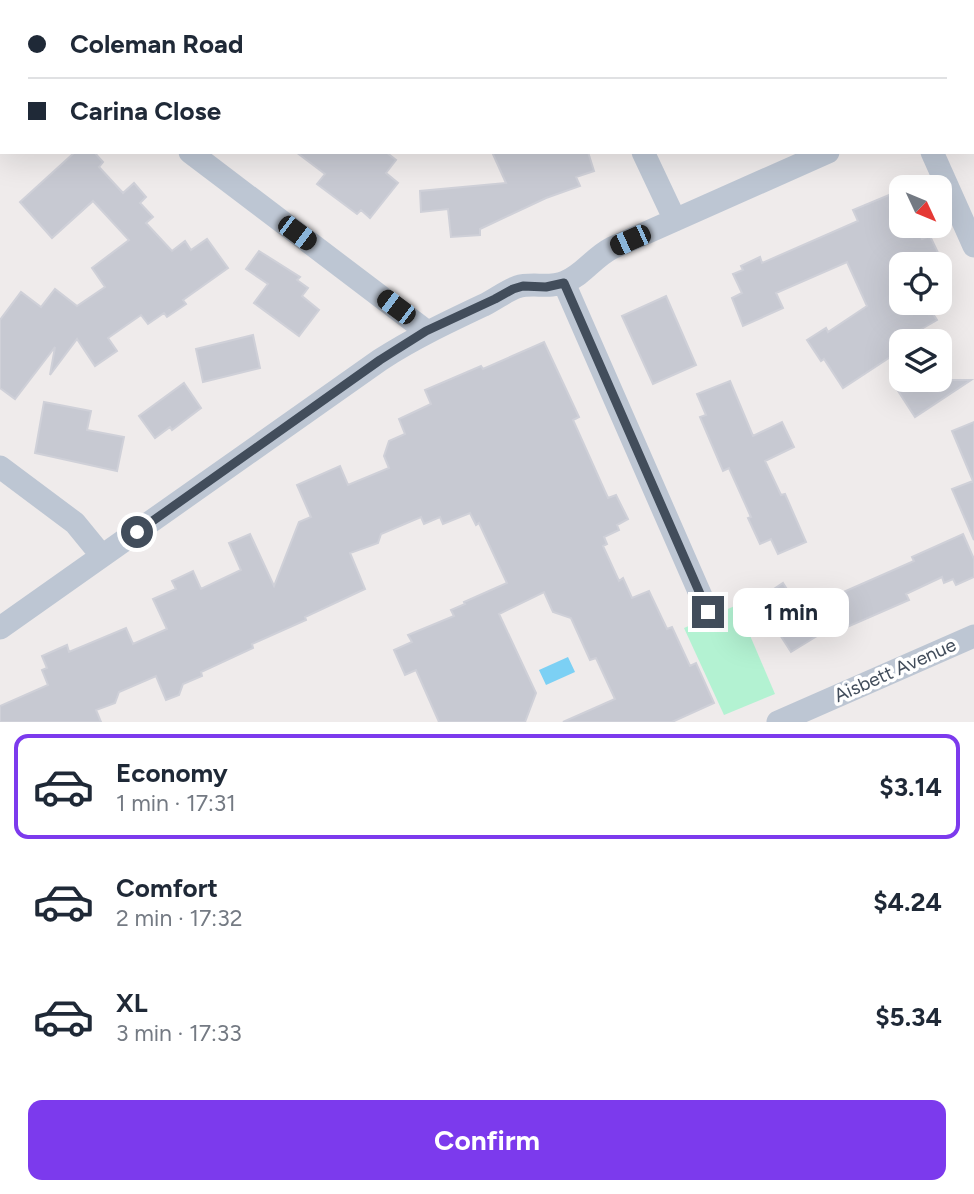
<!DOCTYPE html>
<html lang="en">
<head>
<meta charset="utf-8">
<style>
  :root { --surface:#fff; --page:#f2f2f3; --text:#1f2937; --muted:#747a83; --line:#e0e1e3; --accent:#7c3aed }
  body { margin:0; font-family:Figtree,sans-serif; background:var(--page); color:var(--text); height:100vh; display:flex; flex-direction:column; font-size:26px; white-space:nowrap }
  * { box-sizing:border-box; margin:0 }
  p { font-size:23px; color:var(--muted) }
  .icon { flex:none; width:38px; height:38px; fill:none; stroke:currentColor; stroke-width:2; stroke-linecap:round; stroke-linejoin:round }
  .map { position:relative; height:722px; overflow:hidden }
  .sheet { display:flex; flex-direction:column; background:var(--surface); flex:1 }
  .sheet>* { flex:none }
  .hud { position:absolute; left:0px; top:0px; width:975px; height:154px; box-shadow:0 7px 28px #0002; display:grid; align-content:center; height:154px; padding:0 28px; background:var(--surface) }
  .needle { width:46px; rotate:134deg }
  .buttons { position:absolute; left:889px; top:175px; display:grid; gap:14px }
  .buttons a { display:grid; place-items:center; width:63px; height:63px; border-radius:14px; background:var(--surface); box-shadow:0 7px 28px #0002; font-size:35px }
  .end { position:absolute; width:32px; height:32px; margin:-16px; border:9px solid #424d5b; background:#fff; box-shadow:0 0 0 4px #fff }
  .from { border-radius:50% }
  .bubble { position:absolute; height:49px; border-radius:14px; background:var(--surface); box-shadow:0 7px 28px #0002; font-size:23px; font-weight:700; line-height:49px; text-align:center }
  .car { position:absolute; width:21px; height:42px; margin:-21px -10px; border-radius:9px; box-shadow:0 0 5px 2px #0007; background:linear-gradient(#222 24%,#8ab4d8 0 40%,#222 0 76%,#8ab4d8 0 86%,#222 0) }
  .hud b { display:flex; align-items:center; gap:24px; height:66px; font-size:26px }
  .hud b+b { border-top:2px solid var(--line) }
  .hud i { width:18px; height:18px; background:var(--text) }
  ul { padding:12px 0 0; list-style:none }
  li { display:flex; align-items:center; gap:21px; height:105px; margin:0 14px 10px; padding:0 14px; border:4px solid transparent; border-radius:14px }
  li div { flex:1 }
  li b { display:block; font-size:26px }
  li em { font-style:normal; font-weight:700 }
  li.on { border-color:var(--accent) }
  li>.icon { width:63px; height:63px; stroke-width:1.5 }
  .cta { display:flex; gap:14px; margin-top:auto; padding:14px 28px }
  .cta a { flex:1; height:80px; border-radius:14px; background:var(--accent); color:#fff; font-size:28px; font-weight:700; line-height:80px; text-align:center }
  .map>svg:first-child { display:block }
</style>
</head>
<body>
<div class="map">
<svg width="974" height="722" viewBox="0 0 974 722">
  <rect width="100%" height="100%" fill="#efebeb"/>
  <path fill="#b3f2d2" d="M737 605 775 694 724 715 684 628Z"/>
  <path fill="#7cd0f4" d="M568 657 575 672 546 685 539 670Z"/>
  <path fill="#c7c9d2" stroke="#cfd0d8" stroke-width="2" d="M75 152H94L103 162 99 167 123 193 134 183 146 197 140 203 153 217 146 223 172 251 185 241 191 250 207 239 228 268 183 300 186 304 167 317 164 313 148 324 141 315 108 338 117 351 95 366 77 339 50 375 55 347 15 399 0 388V320L21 292 41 307 55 289 77 306 105 287 92 268 129 240 93 201 52 238 20 202Z
    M296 152H386L396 160 386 173 398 183 370 218 361 210 357 214 317 184 325 174Z
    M492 152H588L594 171 576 177 580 186 546 198 480 229V235L451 237 448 209 421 212 420 191 506 183Z
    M901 190V226H916L922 239 930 236 941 259 929 264H901V303H926L937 320 901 341V350L843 388 824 359 821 361 807 340 826 328 828 332 867 306 847 262 776 293 783 308 743 326 732 298 742 293 733 274 743 270 741 266 760 257 762 263 858 221 853 210Z
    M259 251 300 277 297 280 308 288 302 296 319 310 299 336 254 303 268 284 246 269Z
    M666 296 696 365 653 384 622 316Z
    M253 335 260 368 203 382 196 349Z
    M544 342 579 417 573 420 608 498 616 495 628 519 617 525 619 530 604 537 607 544 603 546 619 581 623 578 632 598 649 591 667 629 672 627 690 666 696 663 714 703 672 722H563L615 699 596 658 590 660 571 618 553 612 544 592 499 614 536 693 525 722H439L416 670 405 675 394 650 412 642 408 635 454 616 451 610 465 604 464 602 507 583 479 523 476 525 470 513 443 524 440 517 424 524 421 517 381 534 378 543 350 553 365 589 305 617 306 620 252 644 253 648 201 672 202 676 183 684 179 695 166 700 156 676 119 692 115 703 96 710 101 722H0V706L48 685 42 670 47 668 42 656 67 645 69 652 126 628 133 644 167 629 153 599 176 589 172 581 193 571 201 589 241 570 229 543 250 534 274 586 299 522 311 517 297 485 340 466 348 485 389 468 384 456 389 441 405 434 399 419 431 404 425 390 481 366 483 369Z
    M891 380H971L915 417Z
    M730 381 753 436 782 422 794 447 765 461 781 495 785 494 806 542 778 554 771 539 760 544 748 518 751 517 729 468 723 471 700 417 706 415 697 394Z
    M184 383 201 408 172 430 170 427 155 438 139 416Z
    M44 402 91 411 87 430 124 437 117 471 35 453Z
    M974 422V540L952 489 973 481 952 431Z
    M963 534 974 559V577L956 585 953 579 944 583 942 577 906 594 909 600 845 628 832 597 914 561 912 557Z
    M783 583 817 636 791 652 773 624 768 627 753 603Z"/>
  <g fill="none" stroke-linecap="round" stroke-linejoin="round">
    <path stroke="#bdc6d3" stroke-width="23" d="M543 0 546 2
      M0 9 2 11
      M973 90 974 89
      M190 152 426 331
      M643 152 675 220
      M932 152 974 246
      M564 283 708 612
      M0 467 75 523 102 556
      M0 628 380 360C414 338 448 322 484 305 496 299 506 291 517 287 533 282 549 289 565 282 583 275 594 257 612 248L828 152
      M778 722 974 636"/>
  </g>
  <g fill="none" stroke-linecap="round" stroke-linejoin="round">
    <path stroke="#424d5b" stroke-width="9" d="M137 532 380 360 426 331 495 299 513 289 523 286 546 287 564 283 708 612"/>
  </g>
  <g text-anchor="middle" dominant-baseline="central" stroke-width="7" stroke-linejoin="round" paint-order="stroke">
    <g font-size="19" fill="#424d5b" stroke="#fff">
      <text transform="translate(895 670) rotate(-24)">Aisbett Avenue</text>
    </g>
  </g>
</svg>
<div class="buttons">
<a><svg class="needle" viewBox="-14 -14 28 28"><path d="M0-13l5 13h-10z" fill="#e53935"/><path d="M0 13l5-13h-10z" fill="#747a83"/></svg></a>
<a><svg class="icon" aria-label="locate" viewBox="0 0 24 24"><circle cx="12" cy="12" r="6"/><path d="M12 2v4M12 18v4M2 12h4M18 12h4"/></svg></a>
<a><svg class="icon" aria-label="layers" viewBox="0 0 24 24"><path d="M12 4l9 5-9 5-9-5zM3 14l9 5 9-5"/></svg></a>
</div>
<i class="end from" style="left:137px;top:532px"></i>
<i class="end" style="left:708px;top:612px"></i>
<div class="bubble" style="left:733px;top:588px;width:116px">1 min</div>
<i class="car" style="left:297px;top:233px;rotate:127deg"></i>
<i class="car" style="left:630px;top:240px;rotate:246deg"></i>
<i class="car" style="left:396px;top:307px;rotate:307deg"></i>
<div class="hud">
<b><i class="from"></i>Coleman Road</b>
<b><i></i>Carina Close</b>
</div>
</div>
<section class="sheet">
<ul>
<li class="on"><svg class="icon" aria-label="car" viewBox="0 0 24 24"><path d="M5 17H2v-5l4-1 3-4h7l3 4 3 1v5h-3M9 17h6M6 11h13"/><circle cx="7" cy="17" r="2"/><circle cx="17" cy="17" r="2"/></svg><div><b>Economy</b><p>1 min · 17:31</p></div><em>$3.14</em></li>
<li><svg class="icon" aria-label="car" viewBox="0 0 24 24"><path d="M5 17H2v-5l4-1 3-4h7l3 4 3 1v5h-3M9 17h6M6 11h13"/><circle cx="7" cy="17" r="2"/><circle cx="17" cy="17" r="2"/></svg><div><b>Comfort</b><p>2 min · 17:32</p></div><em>$4.24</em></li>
<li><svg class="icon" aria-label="car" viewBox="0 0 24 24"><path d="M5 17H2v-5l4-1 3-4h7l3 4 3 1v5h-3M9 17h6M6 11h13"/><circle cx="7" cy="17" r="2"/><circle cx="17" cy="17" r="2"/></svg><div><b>XL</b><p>3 min · 17:33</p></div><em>$5.34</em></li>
</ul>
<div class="cta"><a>Confirm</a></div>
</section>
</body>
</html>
